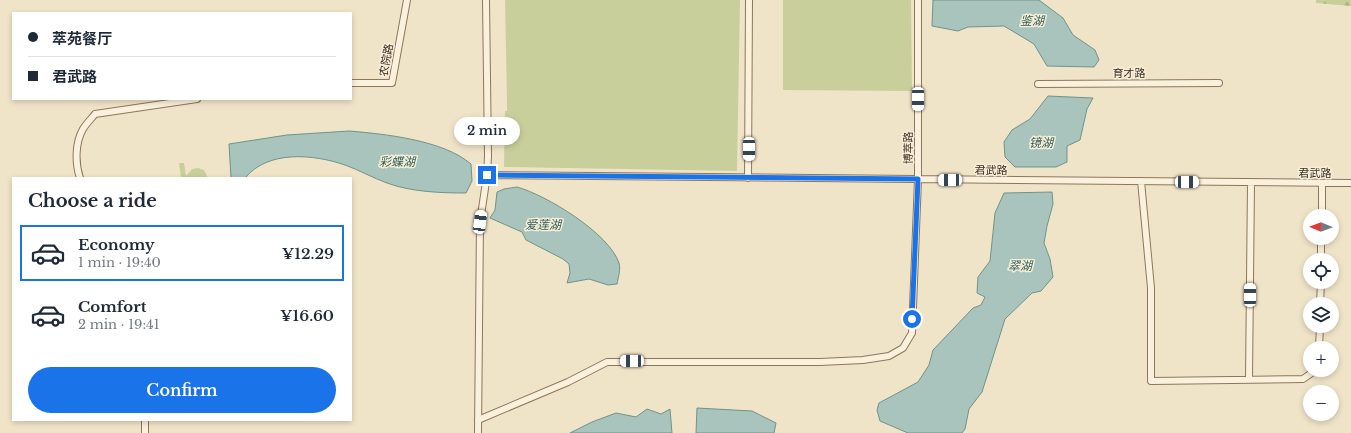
<!DOCTYPE html>
<html lang="en">
<head>
<meta charset="utf-8">
<style>
  :root { --surface:#fff; --page:#f6f6f7; --text:#1f2937; --muted:#747a83; --line:#e0e1e3; --accent:#1a73e8 }
  body { margin:0; font-family:"Libre Baskerville","Noto Sans SC",serif; background:var(--page); color:var(--text); height:100vh; display:flex; flex-direction:column; font-size:15px; white-space:nowrap }
  * { box-sizing:border-box; margin:0 }
  p { font-size:13px; color:var(--muted) }
  .icon { flex:none; width:22px; height:22px; fill:none; stroke:currentColor; stroke-width:2; stroke-linecap:round; stroke-linejoin:round }
  .map { position:relative; flex:1; overflow:hidden }
  .details { position:absolute; left:12px; top:177px; width:340px; height:244px; display:flex; flex-direction:column; background:var(--surface); border-radius:0px; box-shadow:0 2px 6px #0003 }
  .details>* { flex:none }
  .guide { position:absolute; left:12px; top:12px; width:340px; height:88px; border-radius:0px; box-shadow:0 2px 6px #0003; display:grid; align-content:center; height:88px; padding:0 16px; background:var(--surface) }
  .needle { width:26px; rotate:271deg }
  .controls { position:absolute; left:1303px; top:209px; display:grid; gap:8px }
  .controls a { display:grid; place-items:center; width:36px; height:36px; border-radius:50%; background:var(--surface); box-shadow:0 2px 6px #0003; font-size:20px }
  .end { position:absolute; width:18px; height:18px; margin:-9px; border:5px solid #1a73e8; background:#fff; box-shadow:0 0 0 2px #fff }
  .from { border-radius:50% }
  .bubble { position:absolute; height:28px; border-radius:14px; background:var(--surface); box-shadow:0 2px 6px #0003; font-size:13px; font-weight:600; line-height:28px; text-align:center }
  .car { position:absolute; width:12px; height:24px; margin:-12px -6px; border-radius:5px; box-shadow:0 0 3px 1px #0007; background:linear-gradient(#fff 24%,#345 0 40%,#fff 0 76%,#345 0 86%,#fff 0) }
  .guide b { display:flex; align-items:center; gap:14px; height:38px; font-size:15px }
  .guide b+b { border-top:1px solid var(--line) }
  .guide i { width:10px; height:10px; background:var(--text) }
  ul { padding:0; list-style:none }
  li { display:flex; align-items:center; gap:12px; height:56px; margin:0 8px 6px; padding:0 8px; border:2px solid transparent; border-radius:0px }
  li div { flex:1 }
  li b { display:block; font-size:15px }
  li em { font-style:normal; font-weight:600 }
  li.selected { border-color:var(--accent) }
  li>.icon { width:36px; height:36px; stroke-width:1.5 }
  h2 { padding:0 16px; font-size:18px; line-height:48px }
  .button { display:flex; gap:8px; margin-top:auto; padding:8px 16px }
  .button a { flex:1; height:46px; border-radius:24px; background:var(--accent); color:#fff; font-size:16px; font-weight:600; line-height:46px; text-align:center }
  .map>svg:first-child { display:block }
</style>
</head>
<body>
<div class="map">
<svg width="1351" height="433" viewBox="0 0 1351 433">
  <defs>
    <pattern id="forest-firs" width="22" height="20" patternUnits="userSpaceOnUse"><rect width="22" height="20" fill="#c9cf9b"/><path d="M5 1l3.5 6h-7zM16 11l3.5 6h-7z" fill="#aeb285"/></pattern>
  </defs>
  <rect width="100%" height="100%" fill="#f0e4c8"/>
  <path fill="#c9cf9b" d="M505 0H740L737 171 504 167 505 111H507V102Z
    M783 0H911L912 91 783 90Z
    M179 163H184L186 176 192 169 198 168 204 170 208 178H181Z"/>
  <path fill="url(#forest-firs)" d="M1316 0H1351V6L1316 3Z"/>
  <path fill="#a9c4bc" stroke="#6f938a" d="M933 0H1039L1063 18 1073 35 1095 50 1099 60 1094 67 1047 66 1034 44 1004 26 968 27 958 31 932 26Z
    M1048 96 1093 98 1087 109 1080 140 1067 146V162L1056 167H1015L1005 157 1004 142 1012 130 1030 119Z
    M349 131C385 134 443 140 471 164L472 181 466 193C441 193 411 192 387 183 373 178 359 170 345 165 313 154 268 150 245 178H231L229 144 287 135Z
    M517 187C546 195 609 233 619 263 621 269 618 278 617 284L608 285 589 279 567 283 570 273 569 264 563 259 526 240 522 232 490 218 495 210 497 192 504 189Z
    M1052 192 1053 204 1047 226 1044 243 1050 259 1053 277 1041 291 1032 293 1005 319 982 392 969 409 965 429 962 433H908L880 421 877 410 879 403 918 382 929 365 933 350 973 308 981 305 985 297 977 293 978 277 990 261 995 213 1004 193Z
    M697 408 752 411 776 423 774 433H696Z
    M647 409 661 414 670 409 672 433H570L592 422 616 413 636 417Z"/>
  <g fill="none" stroke-linecap="round" stroke-linejoin="round">
    <defs>
      <path id="street" d="M351 83H392L407 0
        M1038 84 1219 83
        M487 175 1351 183
        M80 178C75 163 75 143 83 129 86 124 91 119 95 114L197 99
        M748 178 749 0
        M1141 181 1151 288V381L1303 379 1316 370
        M1322 216V183
        M1321 260V238
        M1320 304 1321 282
        M1319 348 1320 326
        M1249 380 1251 182
        M145 420V433
        M478 420 568 382 607 362H820L863 360 889 356 903 348 912 333 918 179V0
        M478 433 480 222 487 175 488 156 486 0"/>
    </defs>
    <use href="#street" stroke="#8d765c" stroke-width="8"/>
    <use href="#street" stroke="#faf1dc" stroke-width="6"/>
  </g>
  <g fill="none" stroke-linecap="round" stroke-linejoin="round">
    <path stroke="#1a73e8" stroke-width="5" d="M487 175 918 179 912 319"/>
  </g>
  <g text-anchor="middle" dominant-baseline="central" stroke-width="3" stroke-linejoin="round" paint-order="stroke">
    <g font-size="11" fill="#3d2e20" stroke="#f7eed8">
      <text transform="translate(386 60) rotate(-80)">农院路</text>
      <text x="1129" y="73">育才路</text>
      <text transform="translate(908 148) rotate(-90)">博萃路</text>
      <text transform="translate(991 170) rotate(1)">君武路</text>
      <text x="1315" y="173">君武路</text>
    </g>
    <g font-size="12" font-style="italic" fill="#2f5d5a" stroke="#f7eed8">
      <text x="1032" y="20">鉴湖</text>
      <text x="1041" y="142">镜湖</text>
      <text x="397" y="161">彩蝶湖</text>
      <text x="543" y="224">爱莲湖</text>
      <text x="1020" y="265">翠湖</text>
    </g>
  </g>
</svg>
<div class="controls">
<a><svg class="needle" viewBox="-14 -14 28 28"><path d="M0-13l5 13h-10z" fill="#e53935"/><path d="M0 13l5-13h-10z" fill="#747a83"/></svg></a>
<a><svg class="icon" aria-label="locate" viewBox="0 0 24 24"><circle cx="12" cy="12" r="6"/><path d="M12 2v4M12 18v4M2 12h4M18 12h4"/></svg></a>
<a><svg class="icon" aria-label="layers" viewBox="0 0 24 24"><path d="M12 4l9 5-9 5-9-5zM3 14l9 5 9-5"/></svg></a>
<a>+</a>
<a>−</a>
</div>
<i class="end from" style="left:912px;top:319px"></i>
<i class="end" style="left:487px;top:175px"></i>
<div class="bubble" style="left:454px;top:117px;width:66px">2 min</div>
<i class="car" style="left:918px;top:99px;rotate:180deg"></i>
<i class="car" style="left:749px;top:149px;rotate:180deg"></i>
<i class="car" style="left:950px;top:180px;rotate:270deg"></i>
<i class="car" style="left:1187px;top:182px;rotate:90deg"></i>
<i class="car" style="left:480px;top:222px;rotate:8deg"></i>
<i class="car" style="left:1250px;top:295px;rotate:0deg"></i>
<i class="car" style="left:632px;top:361px;rotate:270deg"></i>
<div class="guide">
<b><i class="from"></i>萃苑餐厅</b>
<b><i></i>君武路</b>
</div>
<section class="details">
<h2>Choose a ride</h2>
<ul>
<li class="selected"><svg class="icon" aria-label="car" viewBox="0 0 24 24"><path d="M5 17H2v-5l4-1 3-4h7l3 4 3 1v5h-3M9 17h6M6 11h13"/><circle cx="7" cy="17" r="2"/><circle cx="17" cy="17" r="2"/></svg><div><b>Economy</b><p>1 min · 19:40</p></div><em>¥12.29</em></li>
<li><svg class="icon" aria-label="car" viewBox="0 0 24 24"><path d="M5 17H2v-5l4-1 3-4h7l3 4 3 1v5h-3M9 17h6M6 11h13"/><circle cx="7" cy="17" r="2"/><circle cx="17" cy="17" r="2"/></svg><div><b>Comfort</b><p>2 min · 19:41</p></div><em>¥16.60</em></li>
</ul>
<div class="button"><a>Confirm</a></div>
</section>
</div>
</body>
</html>
